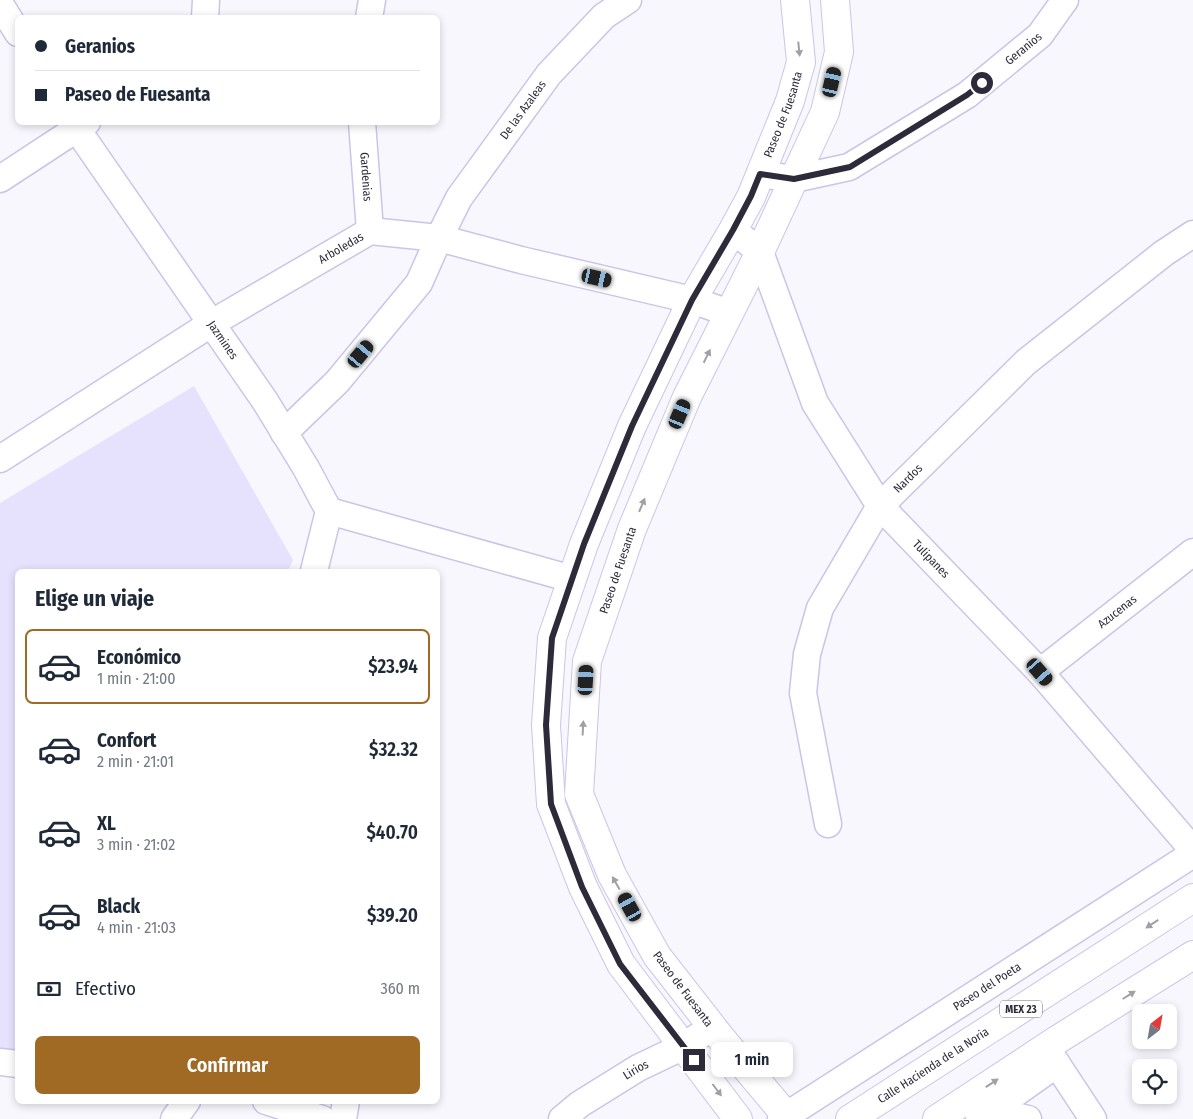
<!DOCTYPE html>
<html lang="es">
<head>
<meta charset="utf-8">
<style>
  :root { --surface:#fff; --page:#f2f2f3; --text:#1f2937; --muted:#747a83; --line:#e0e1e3; --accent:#a06924 }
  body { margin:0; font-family:"Fira Sans Condensed",sans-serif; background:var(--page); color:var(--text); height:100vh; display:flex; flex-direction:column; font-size:19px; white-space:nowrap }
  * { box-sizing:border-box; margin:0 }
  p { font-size:16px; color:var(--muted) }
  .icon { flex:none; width:28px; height:28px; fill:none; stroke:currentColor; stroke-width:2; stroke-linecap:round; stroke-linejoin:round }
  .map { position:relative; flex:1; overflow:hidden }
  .side { position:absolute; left:15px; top:569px; width:425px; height:535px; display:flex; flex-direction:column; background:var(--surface); border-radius:8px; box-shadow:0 2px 8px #0003 }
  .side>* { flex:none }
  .guide { position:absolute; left:15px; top:15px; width:425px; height:110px; border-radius:8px; box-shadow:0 2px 8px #0003; display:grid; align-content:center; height:110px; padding:0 20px; background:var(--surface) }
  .needle { width:32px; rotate:31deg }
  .fabs { position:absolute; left:1132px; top:1004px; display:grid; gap:10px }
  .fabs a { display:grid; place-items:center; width:45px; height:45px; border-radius:8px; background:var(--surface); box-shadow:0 2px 8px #0003; font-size:25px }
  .end { position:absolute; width:22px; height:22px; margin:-11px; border:6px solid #2d2b39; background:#fff; box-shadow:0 0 0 2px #fff }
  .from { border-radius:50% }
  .bubble { position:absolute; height:35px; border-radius:8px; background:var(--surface); box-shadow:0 2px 8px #0003; font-size:16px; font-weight:600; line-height:35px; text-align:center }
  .car { position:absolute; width:15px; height:30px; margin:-15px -8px; border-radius:6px; box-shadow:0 0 4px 1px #0007; background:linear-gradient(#222 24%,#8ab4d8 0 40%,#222 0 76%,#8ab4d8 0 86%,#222 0) }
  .guide b { display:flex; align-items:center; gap:18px; height:48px; font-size:19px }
  .guide b+b { border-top:1px solid var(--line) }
  .guide i { width:12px; height:12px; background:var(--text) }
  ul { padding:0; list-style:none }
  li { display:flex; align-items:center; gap:15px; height:75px; margin:0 10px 8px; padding:0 10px; border:2px solid transparent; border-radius:8px }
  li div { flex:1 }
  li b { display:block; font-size:19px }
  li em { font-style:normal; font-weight:600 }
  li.on { border-color:var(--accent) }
  li>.icon { width:45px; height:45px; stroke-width:1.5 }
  h2 { padding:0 20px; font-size:22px; line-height:60px }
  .pay { display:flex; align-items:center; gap:12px; height:55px; padding:0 20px; font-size:19px }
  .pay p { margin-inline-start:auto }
  .button { display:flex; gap:10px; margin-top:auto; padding:10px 20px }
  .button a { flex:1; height:58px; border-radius:8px; background:var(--accent); color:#fff; font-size:20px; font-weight:600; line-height:58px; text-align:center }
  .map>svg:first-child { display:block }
</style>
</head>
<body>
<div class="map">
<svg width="1193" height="1119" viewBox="0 0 1193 1119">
  <rect width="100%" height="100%" fill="#f8f7fe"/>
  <path fill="#e6e2fd" d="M194 386 293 560 288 571H18L17 1054 0 1051V503Z"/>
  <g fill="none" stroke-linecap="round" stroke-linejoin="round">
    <defs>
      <g id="minor">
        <path d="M0 4 18 33"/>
        <path d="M205 18 206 0"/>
        <path d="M369 18 372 0"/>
        <path id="s1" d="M72 122 265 401 306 468 329 511 314 571"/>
        <path id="s2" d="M362 122 370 231"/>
        <path id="s3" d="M760 174 794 179 849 167 967 95 1040 35 1065 0"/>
        <path d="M0 179 87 122"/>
        <path id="s4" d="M733 230 760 252 815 403 880 506 1040 672 1193 850"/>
        <path id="s5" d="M284 433 337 382 419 283 439 238 459 198 549 74 604 16 628 0"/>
        <path id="s6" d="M0 459 212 323 370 231 439 238 521 260 692 300 729 313"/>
        <path d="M329 511 572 579"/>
        <path id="s7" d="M1040 672 1193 552"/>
        <path id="s8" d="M828 824 803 693 807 654 820 608 880 506 1026 362 1164 253 1193 234"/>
        <path d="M1047 1049 1093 1119"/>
        <path d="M0 1062 18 1064"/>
        <path d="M266 1101 322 1119"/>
        <path d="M981 1108 1028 1119"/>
        <path d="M174 1119 187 1101"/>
        <path d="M343 1119 346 1101"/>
        <path id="s9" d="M562 1119 580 1104 638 1068 684 1046 712 1027"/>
        <path id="s10" d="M781 1119 1193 854"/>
        <path d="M979 1119 1057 1064"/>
      </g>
      <g id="tertiary">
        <path id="s11" d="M738 1119 621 964 583 887 551 804 546 725 552 638 584 544 632 426 692 300 733 230 751 197 790 101 801 62 795 0"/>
        <path id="s12" d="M789 1119 721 1038 657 956 612 875 579 794 587 661 632 529 687 397 760 252 825 112 839 52 835 0"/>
      </g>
      <g id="primary">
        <path id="s13" d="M850 1119 1193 898"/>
        <path d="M937 1119 1057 1040 1193 955"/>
      </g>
    </defs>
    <use href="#minor" stroke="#cac5e8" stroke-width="29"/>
    <use href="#tertiary" stroke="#cac5e8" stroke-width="30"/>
    <use href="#primary" stroke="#cac5e8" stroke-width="30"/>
    <use href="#minor" stroke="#fff" stroke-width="26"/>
    <use href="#tertiary" stroke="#fff" stroke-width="28"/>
    <use href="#primary" stroke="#fff" stroke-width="28"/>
  </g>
  <defs><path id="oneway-solid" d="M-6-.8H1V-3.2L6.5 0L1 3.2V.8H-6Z" transform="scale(1.25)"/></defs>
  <g fill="#a0a0a6">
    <use href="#oneway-solid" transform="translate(799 49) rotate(84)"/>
    <use href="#oneway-solid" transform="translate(707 356) rotate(-64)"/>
    <use href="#oneway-solid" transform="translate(642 505) rotate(-67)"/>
    <use href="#oneway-solid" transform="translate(583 728) rotate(-87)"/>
    <use href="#oneway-solid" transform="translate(616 883) rotate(-119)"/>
    <use href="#oneway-solid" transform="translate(1152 924) rotate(147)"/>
    <use href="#oneway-solid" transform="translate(1129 995) rotate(-32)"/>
    <use href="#oneway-solid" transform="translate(992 1083) rotate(-33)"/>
    <use href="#oneway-solid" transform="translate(717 1090) rotate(53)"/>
  </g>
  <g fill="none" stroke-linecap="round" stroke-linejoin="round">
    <path stroke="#2d2b39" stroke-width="6" d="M694 1060 620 964 582 887 551 804 546 725 552 638 584 544 632 426 692 300 733 230 751 196 760 174 794 179 850 167 967 95 982 83"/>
  </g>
  <g text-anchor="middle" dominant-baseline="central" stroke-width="5" stroke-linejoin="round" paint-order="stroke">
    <rect fill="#fff" stroke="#6c6b74" stroke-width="1" x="1000" y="1000.5" width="42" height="17" rx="4"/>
    <g font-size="11" font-weight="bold" fill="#2d2b39">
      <text x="1021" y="1009">MEX 23</text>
    </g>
    <g font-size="12" fill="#2d2b39" stroke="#fff">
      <text stroke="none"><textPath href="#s3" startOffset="302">Geranios</textPath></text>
      <text stroke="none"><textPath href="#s5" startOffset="405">De las Azaleas</textPath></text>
      <text stroke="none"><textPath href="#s11" startOffset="1109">Paseo de Fuesanta</textPath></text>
      <text stroke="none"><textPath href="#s2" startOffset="55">Gardenias</textPath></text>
      <text stroke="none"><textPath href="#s6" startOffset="401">Arboledas</textPath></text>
      <text stroke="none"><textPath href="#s1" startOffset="265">Jazmines</textPath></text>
      <text stroke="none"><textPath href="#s8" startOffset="378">Nardos</textPath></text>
      <text stroke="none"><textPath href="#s4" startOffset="391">Tulipanes</textPath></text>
      <text stroke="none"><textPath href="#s12" startOffset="619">Paseo de Fuesanta</textPath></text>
      <text stroke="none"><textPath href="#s7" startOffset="98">Azucenas</textPath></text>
      <text stroke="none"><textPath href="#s10" startOffset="245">Paseo del Poeta</textPath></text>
      <text transform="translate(683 989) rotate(53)">Paseo de Fuesanta</text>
      <text stroke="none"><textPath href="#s13" startOffset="99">Calle Hacienda de la Noria</textPath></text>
      <text stroke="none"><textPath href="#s9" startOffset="89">Lirios</textPath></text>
    </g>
  </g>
</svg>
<div class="fabs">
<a><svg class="needle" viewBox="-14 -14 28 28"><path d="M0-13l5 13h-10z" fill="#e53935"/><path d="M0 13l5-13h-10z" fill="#747a83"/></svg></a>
<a><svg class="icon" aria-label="locate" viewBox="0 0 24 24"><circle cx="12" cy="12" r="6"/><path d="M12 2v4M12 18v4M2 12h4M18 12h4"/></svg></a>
</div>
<i class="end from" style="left:982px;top:83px"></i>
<i class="end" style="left:694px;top:1060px"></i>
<div class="bubble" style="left:711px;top:1042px;width:82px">1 min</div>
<i class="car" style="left:832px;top:82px;rotate:13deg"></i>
<i class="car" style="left:597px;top:278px;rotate:103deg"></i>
<i class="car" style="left:361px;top:354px;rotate:40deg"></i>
<i class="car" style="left:680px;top:414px;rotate:23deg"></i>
<i class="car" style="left:1040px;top:672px;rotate:139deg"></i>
<i class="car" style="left:586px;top:680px;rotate:3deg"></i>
<i class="car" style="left:630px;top:907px;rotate:331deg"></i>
<div class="guide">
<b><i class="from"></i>Geranios</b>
<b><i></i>Paseo de Fuesanta</b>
</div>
<section class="side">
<h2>Elige un viaje</h2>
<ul>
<li class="on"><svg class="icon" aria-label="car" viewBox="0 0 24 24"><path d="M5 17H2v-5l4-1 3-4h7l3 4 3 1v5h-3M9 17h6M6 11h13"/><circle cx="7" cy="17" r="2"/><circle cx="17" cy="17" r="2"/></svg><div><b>Económico</b><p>1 min · 21:00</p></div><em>$23.94</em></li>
<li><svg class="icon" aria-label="car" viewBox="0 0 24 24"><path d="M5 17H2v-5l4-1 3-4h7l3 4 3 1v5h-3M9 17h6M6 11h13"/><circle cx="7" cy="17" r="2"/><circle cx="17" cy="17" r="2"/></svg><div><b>Confort</b><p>2 min · 21:01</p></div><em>$32.32</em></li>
<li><svg class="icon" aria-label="car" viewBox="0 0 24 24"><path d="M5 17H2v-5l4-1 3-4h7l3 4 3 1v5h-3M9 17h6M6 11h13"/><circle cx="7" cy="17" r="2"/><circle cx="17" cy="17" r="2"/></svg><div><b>XL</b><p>3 min · 21:02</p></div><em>$40.70</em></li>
<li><svg class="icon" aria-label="car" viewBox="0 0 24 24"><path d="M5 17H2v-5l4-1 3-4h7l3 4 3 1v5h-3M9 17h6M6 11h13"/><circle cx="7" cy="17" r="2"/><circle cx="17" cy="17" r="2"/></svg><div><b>Black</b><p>4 min · 21:03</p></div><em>$39.20</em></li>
</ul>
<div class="pay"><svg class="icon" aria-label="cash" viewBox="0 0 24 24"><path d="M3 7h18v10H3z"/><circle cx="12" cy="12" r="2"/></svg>Efectivo<p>360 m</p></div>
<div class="button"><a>Confirmar</a></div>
</section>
</div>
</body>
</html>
